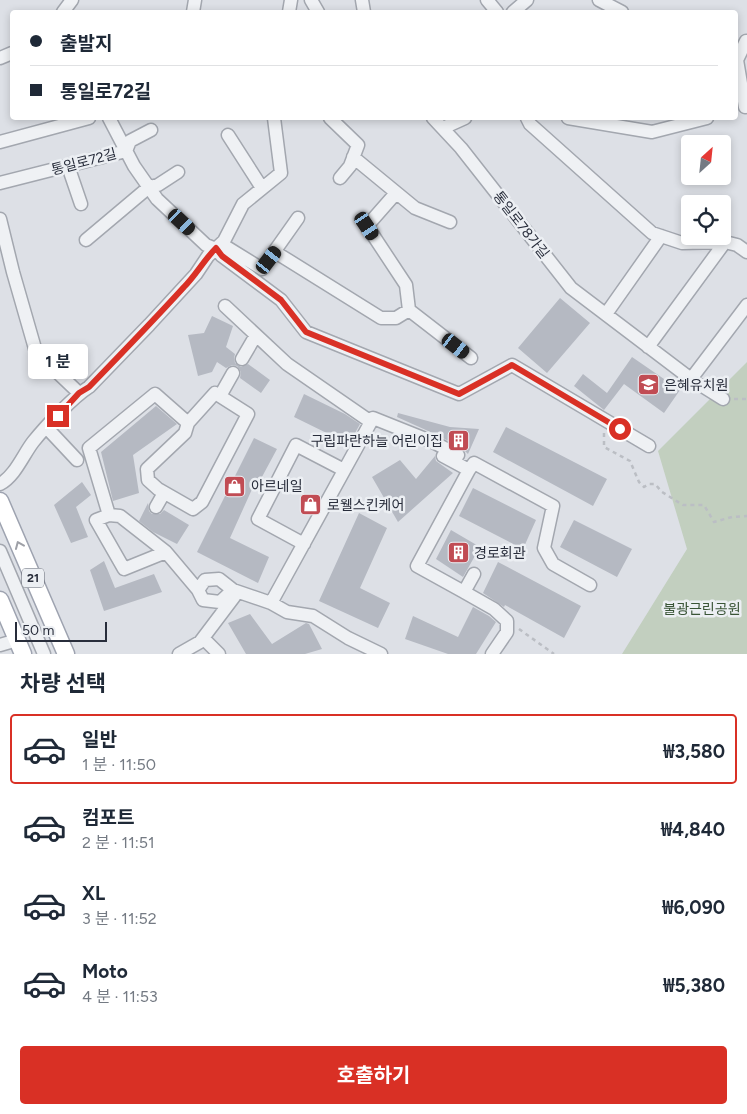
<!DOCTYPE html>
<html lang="ko">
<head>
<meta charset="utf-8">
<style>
  :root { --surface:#fff; --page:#f2f2f3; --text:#1f2937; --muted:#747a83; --line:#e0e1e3; --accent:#d93025 }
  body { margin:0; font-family:Figtree,"Noto Sans KR",sans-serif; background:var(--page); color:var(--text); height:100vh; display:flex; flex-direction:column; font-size:19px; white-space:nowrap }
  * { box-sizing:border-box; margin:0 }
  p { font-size:16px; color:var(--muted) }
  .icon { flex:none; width:28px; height:28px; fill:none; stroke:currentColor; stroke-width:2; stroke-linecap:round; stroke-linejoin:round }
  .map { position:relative; height:654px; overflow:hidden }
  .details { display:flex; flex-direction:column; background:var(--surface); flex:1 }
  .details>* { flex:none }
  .hud { position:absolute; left:10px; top:10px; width:728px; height:110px; border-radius:5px; box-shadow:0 2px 8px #0003; display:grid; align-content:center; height:110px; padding:0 20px; background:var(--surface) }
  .needle { width:32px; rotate:27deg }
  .fabs { position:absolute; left:681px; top:135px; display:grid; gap:10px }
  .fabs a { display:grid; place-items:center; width:50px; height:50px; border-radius:5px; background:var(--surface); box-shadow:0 2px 8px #0003; font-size:25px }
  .scale { position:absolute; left:15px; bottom:12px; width:92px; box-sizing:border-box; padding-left:5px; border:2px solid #282d3b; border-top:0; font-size:14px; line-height:18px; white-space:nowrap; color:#282d3b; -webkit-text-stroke:4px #eceff3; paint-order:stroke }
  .end { position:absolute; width:22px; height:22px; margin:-11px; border:6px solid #d93025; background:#fff; box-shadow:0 0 0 2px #fff }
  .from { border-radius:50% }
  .bubble { position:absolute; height:35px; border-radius:5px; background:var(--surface); box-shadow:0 2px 8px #0003; font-size:16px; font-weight:700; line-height:35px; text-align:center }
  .car { position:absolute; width:15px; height:30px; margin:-15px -8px; border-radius:6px; box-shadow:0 0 4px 1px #0007; background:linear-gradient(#222 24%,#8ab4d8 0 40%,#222 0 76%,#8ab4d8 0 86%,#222 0) }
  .hud b { display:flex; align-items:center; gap:18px; height:48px; font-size:19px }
  .hud b+b { border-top:1px solid var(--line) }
  .hud i { width:12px; height:12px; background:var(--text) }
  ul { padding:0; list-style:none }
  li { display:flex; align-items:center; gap:15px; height:70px; margin:0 10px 8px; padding:0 10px; border:2px solid transparent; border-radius:5px }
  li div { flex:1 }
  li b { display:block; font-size:19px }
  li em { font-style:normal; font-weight:700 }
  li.active { border-color:var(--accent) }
  li>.icon { width:45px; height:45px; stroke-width:1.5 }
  h2 { padding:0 20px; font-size:22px; line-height:60px }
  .cta { display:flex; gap:10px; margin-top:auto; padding:10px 20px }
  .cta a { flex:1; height:58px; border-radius:5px; background:var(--accent); color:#fff; font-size:20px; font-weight:700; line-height:58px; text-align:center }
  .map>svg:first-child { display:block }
</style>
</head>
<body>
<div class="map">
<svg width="747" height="654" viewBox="0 0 747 654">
  <rect width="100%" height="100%" fill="#dde0e6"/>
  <path fill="#c2cfbf" d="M747 362V654H622L687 549 658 451Z"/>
  <path fill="#b5b9c2" d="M560 298 590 323 547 373 518 348Z
    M212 316 233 326 226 347 235 354 234 358 235 363 241 367 248 364 270 380 261 393 240 378 241 372 237 366 232 365 226 368 217 362 212 372 198 376 188 335 204 333Z
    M632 357 680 390 664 413 624 384 604 410 574 386 583 374 607 393Z
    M304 394 345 414 360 424 349 444 294 417Z
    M156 406 177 424 133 455 139 493 113 501 101 452Z
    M398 413 450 427 479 429 468 454 462 448 437 435 397 417Z
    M506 427 607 479 593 506 493 452Z
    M254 438 277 449 256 488 253 487 230 538 269 557 258 583 197 552Z
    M435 456 436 461 453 473 398 522 372 477 400 460 416 479Z
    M82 482 91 495 76 507 88 537 71 543 54 505Z
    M473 488 536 520 523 549 459 516Z
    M148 503 149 511 152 514H160L164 510 189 525 177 544 153 532 139 521Z
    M359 513 387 528 360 588 390 603 378 628 319 601Z
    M574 520 632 549 617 577 560 547Z
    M451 530 480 547 463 577 436 559Z
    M104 561 115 588 154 574 162 592 104 611 90 570Z
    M498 562 581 606 564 638 505 605 504 607 483 593Z
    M473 607 489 616 496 622 476 654H448L405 639 413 616 458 637Z
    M250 614 272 644 306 623 309 624 322 649 305 654H246L228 623Z"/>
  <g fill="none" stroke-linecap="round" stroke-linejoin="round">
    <defs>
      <path id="minor" d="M311 0 318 12
        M362 0 364 12
        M487 0 497 12
        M599 0 622 12
        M63 12 72 0
        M193 12 195 0
        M289 12 291 0
        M513 12 527 0
        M0 58 12 53
        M745 107 737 60 746 41
        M109 118 134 166 157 199 206 245 216 249 222 256 281 300 306 332 459 394 512 365 649 446
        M330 118 358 145 350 166 340 178
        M433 118 461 148 571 288 691 379 723 399
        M527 118 530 124 652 233 682 243 725 242 737 245 747 252
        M568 118 652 132 707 118
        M443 128 465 118
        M228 135 262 188
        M0 142 89 118
        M126 151 130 141 151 130
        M353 157 415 208 450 222
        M68 166 81 204
        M0 183 126 151
        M0 219 13 272 36 352 79 393
        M86 240 149 187 158 185 178 172
        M216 249 228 248 262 269 298 218
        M275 252 381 318H396L409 310 406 285 367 226 396 193
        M225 306 287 364 371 422
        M409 310 471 358
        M606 314 661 236
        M648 347 725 242
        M242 359 256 335
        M691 379 747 305
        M220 396 233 373
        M47 428 77 460
        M443 456 469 470 417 566 464 592
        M469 470 474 463 553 506 544 548 553 564 590 585
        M0 484C15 476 23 455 33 442 45 427 73 397 89 387L149 325 196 274 208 256 224 241 243 204 281 173 274 118
        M156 507 164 493
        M109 515 89 448 155 394 188 423 185 433 147 469 148 480 158 489 193 509 202 502 248 414 215 393 188 423
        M304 544 258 519 296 445 344 470
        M0 551 44 654
        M166 552 120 516 109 515 96 520 124 569 166 552 198 590
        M474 574 464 592 494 609 507 621V632L492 654
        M233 590 220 602 203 600 198 590 205 580 219 579 233 590 271 603 287 612 313 616 348 638 381 654
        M271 603 373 418 433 442 458 455
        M203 638 219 654
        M0 645 17 640
        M179 654 200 642 234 597V593"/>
      <path id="major" d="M0 501 66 654
        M0 600 23 654"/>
    </defs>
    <use href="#minor" stroke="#a3a7af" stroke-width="15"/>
    <use href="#major" stroke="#9ea3b0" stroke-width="19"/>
    <path stroke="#bbbec4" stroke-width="2.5" stroke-dasharray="4 4" stroke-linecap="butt" d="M734 399H747
      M604 433V447L630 461 639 482 644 487 649 484H655L662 492 683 505H704L714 522 732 517 747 516
      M519 629 554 654"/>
    <use href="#minor" stroke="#eff1f4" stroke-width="12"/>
    <use href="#major" stroke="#fff" stroke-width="16"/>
  </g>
  <defs><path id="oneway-chevron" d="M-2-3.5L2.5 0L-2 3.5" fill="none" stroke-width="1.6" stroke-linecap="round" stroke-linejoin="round" transform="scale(1.25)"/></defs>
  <use stroke="#9ea0a7" href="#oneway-chevron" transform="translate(19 545) rotate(-113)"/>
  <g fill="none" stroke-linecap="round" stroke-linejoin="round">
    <path stroke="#d93025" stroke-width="6" d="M58 416 79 393 89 387C121 354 153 321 184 287 196 275 204 260 216 248L222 256 281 300 306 332 459 394 512 365 620 429"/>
  </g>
  <defs>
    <symbol id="school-square" viewBox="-11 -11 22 22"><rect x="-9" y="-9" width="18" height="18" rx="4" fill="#c14c54" stroke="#eceff3"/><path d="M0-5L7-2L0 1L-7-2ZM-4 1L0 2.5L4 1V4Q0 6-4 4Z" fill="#fff"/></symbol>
    <symbol id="building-square" viewBox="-11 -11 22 22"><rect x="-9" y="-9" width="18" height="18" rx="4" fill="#c14c54" stroke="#eceff3"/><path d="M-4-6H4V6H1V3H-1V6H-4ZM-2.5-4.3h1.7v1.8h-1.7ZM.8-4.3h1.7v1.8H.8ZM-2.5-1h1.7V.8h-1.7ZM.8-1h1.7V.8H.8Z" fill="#fff"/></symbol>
    <symbol id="shop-square" viewBox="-11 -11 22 22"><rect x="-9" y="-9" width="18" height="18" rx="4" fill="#c14c54" stroke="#eceff3"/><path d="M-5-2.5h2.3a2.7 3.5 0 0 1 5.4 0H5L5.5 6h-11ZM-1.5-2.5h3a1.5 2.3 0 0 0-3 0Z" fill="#fff"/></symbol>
  </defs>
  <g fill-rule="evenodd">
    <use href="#school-square" x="636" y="372" width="25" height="25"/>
    <use href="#building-square" x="446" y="428" width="25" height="25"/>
    <use href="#shop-square" x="222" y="474" width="25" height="25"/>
    <use href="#shop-square" x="298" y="492" width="25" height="25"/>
    <use href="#building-square" x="446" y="540" width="25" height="25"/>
  </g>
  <g text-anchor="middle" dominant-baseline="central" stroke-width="5" stroke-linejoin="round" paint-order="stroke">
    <rect fill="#eceff3" stroke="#636772" stroke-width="1" x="22" y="568.5" width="22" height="19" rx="4"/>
    <g font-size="12" font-weight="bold" fill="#282d3b">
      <text x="33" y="578">21</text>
    </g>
    <g font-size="14" fill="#282d3b" stroke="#eceff3">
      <text transform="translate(84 162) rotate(-15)">통일로72길</text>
      <text transform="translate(521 225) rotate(52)">통일로78가길</text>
    </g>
    <g font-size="14" fill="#282d3b" stroke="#eceff3" text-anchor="start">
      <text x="664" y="385">은혜유치원</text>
      <text x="443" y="441" text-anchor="end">구립파란하늘 어린이집</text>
      <text x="251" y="486">아르네일</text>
      <text x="327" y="505">로웰스킨케어</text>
      <text x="474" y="553">경로회관</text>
    </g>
    <g font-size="14" fill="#3a5537" stroke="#eceff3">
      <text x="702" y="609">불광근린공원</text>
    </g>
  </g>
</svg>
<div class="fabs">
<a><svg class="needle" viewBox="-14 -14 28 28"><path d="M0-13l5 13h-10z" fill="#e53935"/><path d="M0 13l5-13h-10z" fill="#747a83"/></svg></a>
<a><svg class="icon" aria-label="locate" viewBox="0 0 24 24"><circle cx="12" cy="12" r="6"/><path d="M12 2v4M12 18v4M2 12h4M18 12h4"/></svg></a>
</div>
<div class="scale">50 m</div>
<i class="end from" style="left:620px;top:429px"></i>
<i class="end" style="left:58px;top:416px"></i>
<div class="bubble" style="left:28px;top:344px;width:60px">1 분</div>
<i class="car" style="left:182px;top:222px;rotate:133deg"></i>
<i class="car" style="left:367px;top:226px;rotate:146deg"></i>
<i class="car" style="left:269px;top:260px;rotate:38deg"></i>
<i class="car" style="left:456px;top:346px;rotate:128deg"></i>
<div class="hud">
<b><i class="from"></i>출발지</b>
<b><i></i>통일로72길</b>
</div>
</div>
<section class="details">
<h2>차량 선택</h2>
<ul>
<li class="active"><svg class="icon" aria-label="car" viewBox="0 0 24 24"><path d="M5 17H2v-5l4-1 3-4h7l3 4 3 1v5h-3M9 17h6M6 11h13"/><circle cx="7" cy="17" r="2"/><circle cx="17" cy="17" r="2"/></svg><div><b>일반</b><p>1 분 · 11:50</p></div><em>₩3,580</em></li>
<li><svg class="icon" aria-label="car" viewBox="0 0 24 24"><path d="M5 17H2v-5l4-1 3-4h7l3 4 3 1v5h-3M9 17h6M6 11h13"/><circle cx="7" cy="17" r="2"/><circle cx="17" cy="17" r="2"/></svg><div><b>컴포트</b><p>2 분 · 11:51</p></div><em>₩4,840</em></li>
<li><svg class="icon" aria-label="car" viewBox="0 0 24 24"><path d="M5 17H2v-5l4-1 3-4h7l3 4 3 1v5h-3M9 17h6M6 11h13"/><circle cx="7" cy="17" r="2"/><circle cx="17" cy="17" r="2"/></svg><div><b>XL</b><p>3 분 · 11:52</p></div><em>₩6,090</em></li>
<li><svg class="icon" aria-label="car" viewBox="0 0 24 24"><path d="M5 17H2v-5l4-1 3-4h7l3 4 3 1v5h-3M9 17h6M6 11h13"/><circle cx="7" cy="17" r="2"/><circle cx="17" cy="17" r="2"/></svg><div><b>Moto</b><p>4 분 · 11:53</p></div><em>₩5,380</em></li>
</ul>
<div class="cta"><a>호출하기</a></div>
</section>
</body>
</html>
